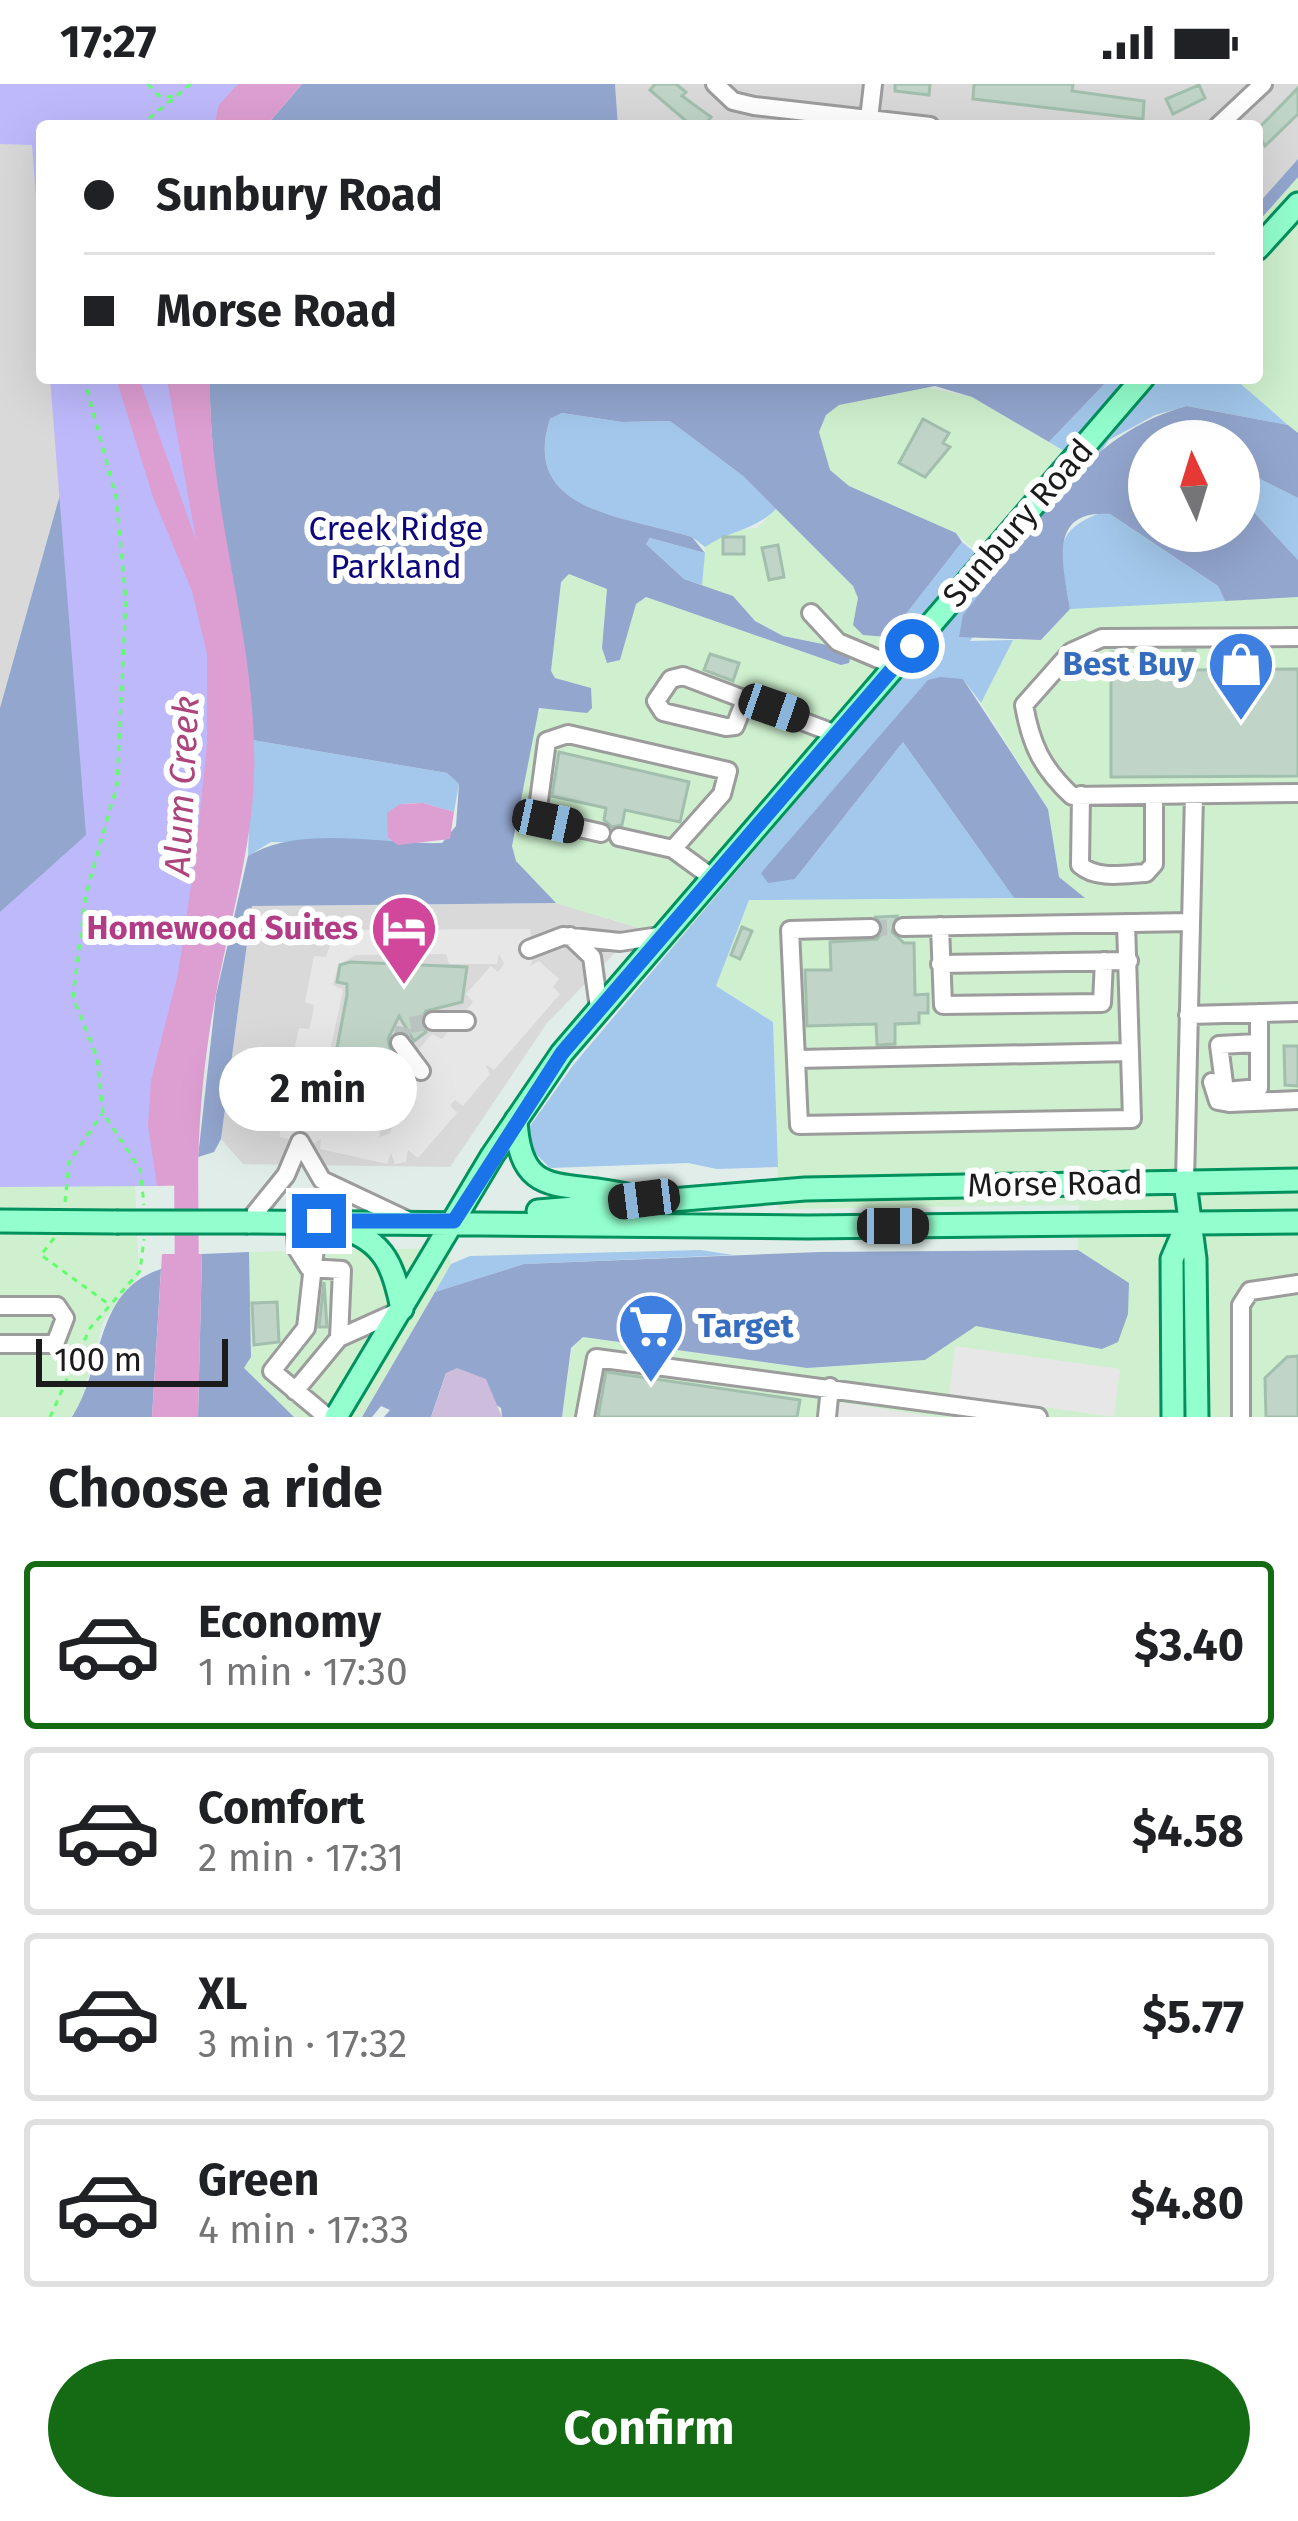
<!DOCTYPE html>
<html lang="en">
<head>
<meta charset="utf-8">
<style>
  :root { --surface:#fff; --page:#f6f6f6; --text:#202124; --muted:#757577; --line:#e0e0e0; --accent:#146b14 }
  body { margin:0; font-family:"Fira Sans",sans-serif; background:var(--page); color:var(--text); height:100vh; display:flex; flex-direction:column; font-size:45px; white-space:nowrap }
  * { box-sizing:border-box; margin:0 }
  p { font-size:39px; color:var(--muted) }
  .icon { flex:none; width:66px; height:66px; fill:none; stroke:currentColor; stroke-width:2; stroke-linecap:round; stroke-linejoin:round }
  .map { position:relative; height:1333px; overflow:hidden }
  .drawer { display:flex; flex-direction:column; background:var(--surface); flex:1 }
  .drawer>* { flex:none }
  .hud { position:absolute; left:36px; top:36px; width:1227px; height:264px; border-radius:12px; box-shadow:0 12px 48px #0002; display:grid; align-content:center; height:264px; padding:0 48px; background:var(--surface) }
  .needle { width:78px; rotate:356deg }
  .fabs { position:absolute; left:1128px; top:336px; display:grid; gap:24px }
  .fabs a { display:grid; place-items:center; width:132px; height:132px; border-radius:50%; background:var(--surface); box-shadow:0 12px 48px #0002; font-size:60px }
  .scale { position:absolute; left:36px; bottom:30px; width:192px; box-sizing:border-box; padding-left:12px; border:6px solid #1b1b1b; border-top:0; font-size:33px; line-height:42px; white-space:nowrap; color:#1b1b1b; -webkit-text-stroke:9px #fff; paint-order:stroke }
  .end { position:absolute; width:54px; height:54px; margin:-27px; border:15px solid #1a73e8; background:#fff; box-shadow:0 0 0 6px #fff }
  .from { border-radius:50% }
  .bubble { position:absolute; height:84px; border-radius:42px; background:var(--surface); box-shadow:0 12px 48px #0002; font-size:39px; font-weight:700; line-height:84px; text-align:center }
  .car { position:absolute; width:36px; height:72px; margin:-36px -18px; border-radius:15px; box-shadow:0 0 9px 3px #0007; background:linear-gradient(#222 24%,#8ab4d8 0 40%,#222 0 76%,#8ab4d8 0 86%,#222 0) }
  .hud b { display:flex; align-items:center; gap:42px; height:114px; font-size:45px }
  .hud b+b { border-top:3px solid var(--line) }
  .hud i { width:30px; height:30px; background:var(--text) }
  ul { padding:0; list-style:none }
  li { display:flex; align-items:center; gap:36px; height:168px; margin:0 24px 18px; padding:0 24px; border:6px solid var(--line); border-radius:12px }
  li div { flex:1 }
  li b { display:block; font-size:45px }
  li em { font-style:normal; font-weight:700 }
  li.active { border-color:var(--accent) }
  li>.icon { width:108px; height:108px; stroke-width:1.5 }
  h2 { padding:0 48px; font-size:54px; line-height:144px }
  .cta { display:flex; gap:24px; margin-top:auto; padding:24px 48px }
  .cta a { flex:1; height:138px; border-radius:72px; background:var(--accent); color:#fff; font-size:48px; font-weight:700; line-height:138px; text-align:center }
  .status { display:flex; justify-content:space-between; align-items:center; height:84px; padding:0 60px; background:var(--surface); direction:ltr }
  .status svg { height:33px; fill:currentColor }
  .map>svg:first-child { display:block }
</style>
</head>
<body>
<div class="status"><b>17:27</b><svg viewBox="0 0 49 12"><path d="M0 12V9h3v3zM5 12V6h3v6zM10 12V3h3v9zM15 12V0h3v12zM26 1h20v11H26zM47 4h2v5h-2z"/></svg></div>
<div class="map">
<svg width="1298" height="1333" viewBox="0 0 1298 1333">
  <rect width="100%" height="100%" fill="#e0ede9"/>
  <path fill="#d8d9d8" d="M615 0H1298V75L1257 121V42H618Z
    M0 56 36 62 42 294H56L64 395 0 624Z
    M556 819 639 844 547 939 450 1083 243 1080 221 1055 252 822Z"/>
  <path fill="#cef0ce" d="M1298 93V349L1234 294H1257V139Z
    M919 302 972 313 1080 377 994 484 956 449 849 402 829 386 819 348 826 331 839 321Z
    M776 425 853 502 858 514 854 542 863 551 888 553 918 574 671 865 639 844 556 819 516 777 512 762 532 636 546 621 587 629 590 604 555 594 551 588 561 497 569 490 607 505 602 564 607 579 620 576 636 519 646 513 841 581 851 566 783 552 755 537 733 512 702 501 705 463 726 448 757 444Z
    M1298 513V1333H562L572 1264 583 1253 807 1284 925 1276 976 1241 1102 1265 1128 1199 1078 1166 1079 1121 779 1125 773 938 716 902 749 816 1083 814 1059 793 1048 725 981 619 1013 556H1042L1070 525 1085 520Z
    M135 1101 139 1192 103 1238 80 1320 72 1333H0V1103Z
    M448 1164 451 1180 362 1333H294L243 1284 251 1273 249 1168Z"/>
  <path fill="#a3c8eb" d="M1110 294H1129L1064 367 1049 358Z
    M1154 294H1234L1288 341 1187 322 1155 331 1109 356 970 557 1013 556 981 619 963 595 761 789 795 795 903 658 1014 814 749 816 716 902 773 938 778 1083 717 1085 688 1079 550 1084 533 1067 524 1068 528 1045 574 980Z
    M562 329 622 338 670 337 743 392 776 425C754 447 730 446 705 463L692 453C625 432 520 428 550 335Z
    M1250 390 1298 414V476L1239 412V393Z
    M1100 429 1110 430 1218 502 1225 517 1070 525C1063 476 1045 450 1100 429Z
    M650 454 705 469 702 501 684 495 646 460Z
    M962 458 977 470 900 561 888 553Z
    M252 656 447 689 459 700 454 728 423 719 400 720 388 754 398 761 271 758 248 772Z
    M701 1166 733 1171 524 1180 435 1208 451 1180 470 1172Z"/>
  <path fill="#93a6ce" d="M302 0H615L618 42H266Z
    M1298 75V93L1257 139V121Z
    M139 294H191L214 470 209 478Z
    M210 294H1110L1049 358 972 313 935 302 839 321 826 331 819 348 830 386 849 402 956 449 962 458 888 553 863 551 853 541 858 514 853 502 743 392 670 337 622 338 562 329 550 335C520 428 625 432 692 453L705 469 650 454 646 460 684 495 733 512 755 537 783 552 852 566 849 579 841 581 646 513 636 520 620 576 607 579 602 564 607 505 569 490 561 498 551 587 555 594 591 604 592 624 587 629 539 624 512 762 516 777 556 819 252 822 221 1055 214 1068 198 1073 216 911 248 772C301 740 381 761 442 759L456 742 459 700 447 689 252 656C247 534 208 417 210 294Z
    M1187 322 1288 341 1298 349V414L1250 390 1239 393V357H1149V447H1239V412L1298 476V513L1225 517 1218 502 1110 430C1045 425 1064 485 1070 525L1041 556 959 553 963 531C1028 450 1082 350 1187 322Z
    M64 396 207 570 0 900V624Z
    M940 593 963 595 1048 725 1059 793 1085 814H1014L903 658 795 795 768 799 761 789 928 596Z
    M1078 1166 1129 1199 1128 1230 1118 1258 1102 1265 976 1242 925 1276 807 1284 583 1253 571 1264 562 1333H502L501 1324 446 1289 431 1333H384L390 1326 381 1322 372 1333H362L435 1208 524 1180 820 1168Z
    M249 1168 251 1273 244 1284 294 1333H198L202 1170Z
    M161 1185 152 1333H72C105 1283 93 1207 161 1185Z"/>
  <path fill="#cdbcdc" d="M457 1284 486 1295 502 1333H431L446 1289Z"/>
  <path fill="#bdb9fb" d="M0 0H265L245 42H42V193L32 61 0 60Z
    M50 294H179L222 542 178 1055 157 1102 0 1103V828L86 751Z"/>
  <path fill="#e7e7e7" fill-rule="evenodd" d="M530 845 534 872 530 882 539 877 559 895 553 903 560 910 494 986 485 980 490 990 463 1022 455 1016 450 1021 457 1029 418 1074 408 1066 406 1078 395 1080 391 1069 387 1080 320 1065 321 1055 313 1060 280 1053 279 1037 290 1036 280 1031 299 944 309 945 312 934 314 921 305 918 314 872 326 873 335 846ZM446 870 449 880H497L499 870 504 880 498 888 491 882 466 910 473 918 442 955 432 950 418 966 424 975 396 983 384 1039 393 1042 390 1049 380 1053 379 1042 317 1029 315 1037 310 1036 307 1024H318L343 906 333 901 338 882 355 871Z
    M955 1262 1120 1285 1114 1333 949 1310Z
    M837 1318 936 1333H835Z"/>
  <path fill="#dd9ed1" d="M238 0H302L266 42H214L219 21Z
    M116 294H139L204 479 214 470 191 294H210C208 429 259 558 254 694 251 768 230 837 216 910 204 972 198 1037 198 1101L157 1102 148 1041 151 997 178 890 196 768 207 660V570L192 507 153 413Z
    M423 719 454 728 450 755 398 761 388 754 387 729 400 720Z
    M162 1170H202L198 1333H152Z"/>
  <g fill="none" stroke-linecap="round" stroke-linejoin="round">
    <path stroke="#dd9ed1" stroke-width="24" d="M179 294 217 504
      M186 1070 187 1203"/>
  </g>
  <path fill="#c0d4c8" stroke="#a2bfae" stroke-width="3" d="M655 0H676L686 8 682 12 711 33 704 42H692L650 6Z
    M895 0H930L929 11 895 7Z
    M974 0H1073L1072 7 1144 17 1143 35 973 15Z
    M1199 1 1205 14 1173 30 1166 15Z
    M1298 4V30L1265 62 1257 46Z
    M923 335 949 349 943 359 950 363 925 393 899 379Z
    M723 453H744V470H723Z
    M778 461 784 493 769 496 762 464Z
    M1183 566H1195V586L1298 585V692L1111 693V568H1122L1125 585 1183 584Z
    M710 570 739 579 733 597 704 586Z
    M559 668 689 698 680 738 625 726 622 741 612 743 604 736 606 724 552 712Z
    M897 832 892 848 904 859H914L915 911 928 910V929H919V939L895 940V960L877 961 876 940 807 942 805 886H831L830 858 877 855 884 845 876 833Z
    M742 843 752 847 740 875 731 871Z
    M350 878 467 883 462 918 426 927 420 938 426 948 414 957 399 932 388 955 391 969 372 1037 325 1027 347 911V900L337 898 340 881Z
    M1284 962H1298V1002L1285 1001Z
    M324 1198 327 1243H319Z
    M277 1218 279 1258 254 1261 252 1219Z
    M1298 1272V1333H1266L1265 1294 1287 1273Z
    M606 1288 800 1316 797 1333H598Z"/>
  <g fill="none" stroke-linecap="round" stroke-linejoin="round">
    <path stroke="#b9c3c0" stroke-width="16" stroke-dasharray="16 8" stroke-linecap="butt" d="M871 844 903 843
      M400 959 404 942 433 937"/>
    <defs>
      <path id="minor" d="M715 0 733 17 754 22 930 42
        M869 35 873 0
        M1218 42 1263 0
        M811 529 838 558 895 582
        M1298 553 1102 554 1071 568 1024 621C1031 661 1042 684 1072 712L1298 709
        M746 614 735 642 726 643 663 628 656 617 671 595 683 592 836 650
        M1081 711 1080 781C1097 796 1125 790 1146 789L1154 780V711
        M601 749 548 737 538 724 547 657 568 650 728 687 722 710 673 765 710 792
        M619 753 673 765
        M940 842 943 921 1102 919 1104 877
        M903 843 1191 838
        M871 844 790 846 799 1041 1132 1035 1126 839
        M570 852 592 873 599 924
        M529 865 563 852 620 858 659 852
        M940 880 1129 877
        M1188 931 1298 928
        M433 937H466
        M400 959 421 987
        M1257 959 1219 961 1225 1007 1259 1004V929
        M797 975 1130 968
        M1212 998 1218 1017 1229 1019 1298 1016
        M300 1058 322 1096 409 1137
        M1185 1098 1194 711
        M318 1137 306 1244 272 1287 327 1333
        M248 1138 286 1091 300 1058
        M295 1138 297 1165 309 1184
        M309 1184 342 1186 339 1254 399 1227
        M0 1222H57L65 1234 55 1260H0
        M295 1307 339 1254
        M585 1333 596 1274 1038 1333
        M827 1333 830 1303
        M1241 1333V1221L1250 1207 1298 1200"/>
      <path id="major" d="M1257 165 1298 120
        M516 1036C520 1116 560 1096 626 1111
        M1185 1098 1195 1175 1197 1333
        M538 1127 805 1105 1298 1096
        M0 1137 116 1138
        M248 1138 807 1143 1298 1138
        M342 1144C385 1157 394 1184 402 1225
        M336 1333 492 1072 562 969 1143 294
        M1173 1333 1172 1175 1187 1140"/>
    </defs>
    <use href="#minor" stroke="#9c9c9c" stroke-width="22"/>
    <use href="#major" stroke="#00925e" stroke-width="27"/>
    <path stroke="#60ff6c" stroke-width="3" stroke-dasharray="6 6" stroke-linecap="butt" d="M148 0 159 12 176 13
      M140 42 191 0
      M84 294 116 413 126 516 117 701 86 810 73 913 97 973 103 1029 140 1085 144 1121
      M65 1118 69 1078 102 1030
      M54 1154 41 1171 107 1219
      M50 1333 90 1244 140 1187 144 1155"/>
    <use href="#minor" stroke="#fff" stroke-width="16"/>
    <use href="#major" stroke="#93ffce" stroke-width="21"/>
    <defs>
      <path id="major-bridge" d="M116 1138H248"/>
    </defs>
    <use href="#major-bridge" stroke="#00925e" stroke-width="27" stroke-linecap="butt"/>
    <use href="#major-bridge" stroke="#93ffce" stroke-width="21"/>
  </g>
  <g fill="none" stroke-linecap="round" stroke-linejoin="round">
    <path stroke="#1a73e8" stroke-width="15" d="M319 1137H454L562 969 912 562"/>
  </g>
  <defs>
    <symbol id="shop-pin" viewBox="-11 -11 22 30"><path d="M0 17L-7.5 6A9.5 9.5 0 1 1 7.5 6Z" fill="#3f7fe0" stroke="#fff"/><path d="M-5-2.5h2.3a2.7 3.5 0 0 1 5.4 0H5L5.5 6h-11ZM-1.5-2.5h3a1.5 2.3 0 0 0-3 0Z" fill="#fff"/></symbol>
    <symbol id="hotel-pin" viewBox="-11 -11 22 30"><path d="M0 17L-7.5 6A9.5 9.5 0 1 1 7.5 6Z" fill="#d1479c" stroke="#fff"/><path d="M-6-4.5h1.5V1H6V5H4.5V3h-9V5H-6ZM-4 0a1.8 1.8 0 1 1 3.6 0ZM.5 0V-2.5h3Q6-2.5 6 0Z" fill="#fff"/></symbol>
    <symbol id="supermarket-pin" viewBox="-11 -11 22 30"><path d="M0 17L-7.5 6A9.5 9.5 0 1 1 7.5 6Z" fill="#3f7fe0" stroke="#fff"/><path d="M-6-5.5h2.5l.6 2H6L4.5 2H-2.5L-4.4-4H-6ZM-1.5 3.2a1.3 1.3 0 1 0 .1 0ZM3 3.2a1.3 1.3 0 1 0 .1 0Z" fill="#fff"/></symbol>
  </defs>
  <g fill-rule="evenodd">
    <use href="#shop-pin" x="1203" y="542" width="76" height="104"/>
    <use href="#hotel-pin" x="366" y="806" width="76" height="104"/>
    <use href="#supermarket-pin" x="613" y="1204" width="76" height="104"/>
  </g>
  <g text-anchor="middle" dominant-baseline="central" stroke-width="12" stroke-linejoin="round" paint-order="stroke">
    <g font-size="33" fill="#1b1b1b" stroke="#fff">
      <text transform="translate(1018 439) rotate(-49)">Sunbury Road</text>
      <text transform="translate(1055 1100) rotate(-1)">Morse Road</text>
    </g>
    <g font-size="33" fill="#0e077b" stroke="#fff">
      <text x="396" y="445">Creek Ridge<tspan x="396" dy="38">Parkland</tspan></text>
    </g>
    <g font-size="33" font-weight="bold" fill="#366cbe" stroke="#fff" text-anchor="end">
      <text x="1194" y="580">Best Buy</text>
      <text x="698" y="1242" text-anchor="start">Target</text>
    </g>
    <g font-size="33" font-weight="bold" fill="#b23c85" stroke="#fff" text-anchor="end">
      <text x="358" y="844">Homewood Suites</text>
    </g>
    <g font-size="36" font-style="italic" fill="#ad457c" stroke="#fff">
      <text transform="translate(182 702) rotate(-87)">Alum Creek</text>
    </g>
  </g>
</svg>
<div class="fabs">
<a><svg class="needle" viewBox="-14 -14 28 28"><path d="M0-13l5 13h-10z" fill="#e53935"/><path d="M0 13l5-13h-10z" fill="#757577"/></svg></a>
</div>
<div class="scale">100 m</div>
<i class="end from" style="left:912px;top:562px"></i>
<i class="end" style="left:319px;top:1137px"></i>
<div class="bubble" style="left:219px;top:963px;width:198px">2 min</div>
<i class="car" style="left:774px;top:624px;rotate:109deg"></i>
<i class="car" style="left:548px;top:737px;rotate:102deg"></i>
<i class="car" style="left:644px;top:1115px;rotate:263deg"></i>
<i class="car" style="left:893px;top:1142px;rotate:90deg"></i>
<div class="hud">
<b><i class="from"></i>Sunbury Road</b>
<b><i></i>Morse Road</b>
</div>
</div>
<section class="drawer">
<h2>Choose a ride</h2>
<ul>
<li class="active"><svg class="icon" aria-label="car" viewBox="0 0 24 24"><path d="M5 17H2v-5l4-1 3-4h7l3 4 3 1v5h-3M9 17h6M6 11h13"/><circle cx="7" cy="17" r="2"/><circle cx="17" cy="17" r="2"/></svg><div><b>Economy</b><p>1 min · 17:30</p></div><em>$3.40</em></li>
<li><svg class="icon" aria-label="car" viewBox="0 0 24 24"><path d="M5 17H2v-5l4-1 3-4h7l3 4 3 1v5h-3M9 17h6M6 11h13"/><circle cx="7" cy="17" r="2"/><circle cx="17" cy="17" r="2"/></svg><div><b>Comfort</b><p>2 min · 17:31</p></div><em>$4.58</em></li>
<li><svg class="icon" aria-label="car" viewBox="0 0 24 24"><path d="M5 17H2v-5l4-1 3-4h7l3 4 3 1v5h-3M9 17h6M6 11h13"/><circle cx="7" cy="17" r="2"/><circle cx="17" cy="17" r="2"/></svg><div><b>XL</b><p>3 min · 17:32</p></div><em>$5.77</em></li>
<li><svg class="icon" aria-label="car" viewBox="0 0 24 24"><path d="M5 17H2v-5l4-1 3-4h7l3 4 3 1v5h-3M9 17h6M6 11h13"/><circle cx="7" cy="17" r="2"/><circle cx="17" cy="17" r="2"/></svg><div><b>Green</b><p>4 min · 17:33</p></div><em>$4.80</em></li>
</ul>
<div class="cta"><a>Confirm</a></div>
</section>
</body>
</html>
